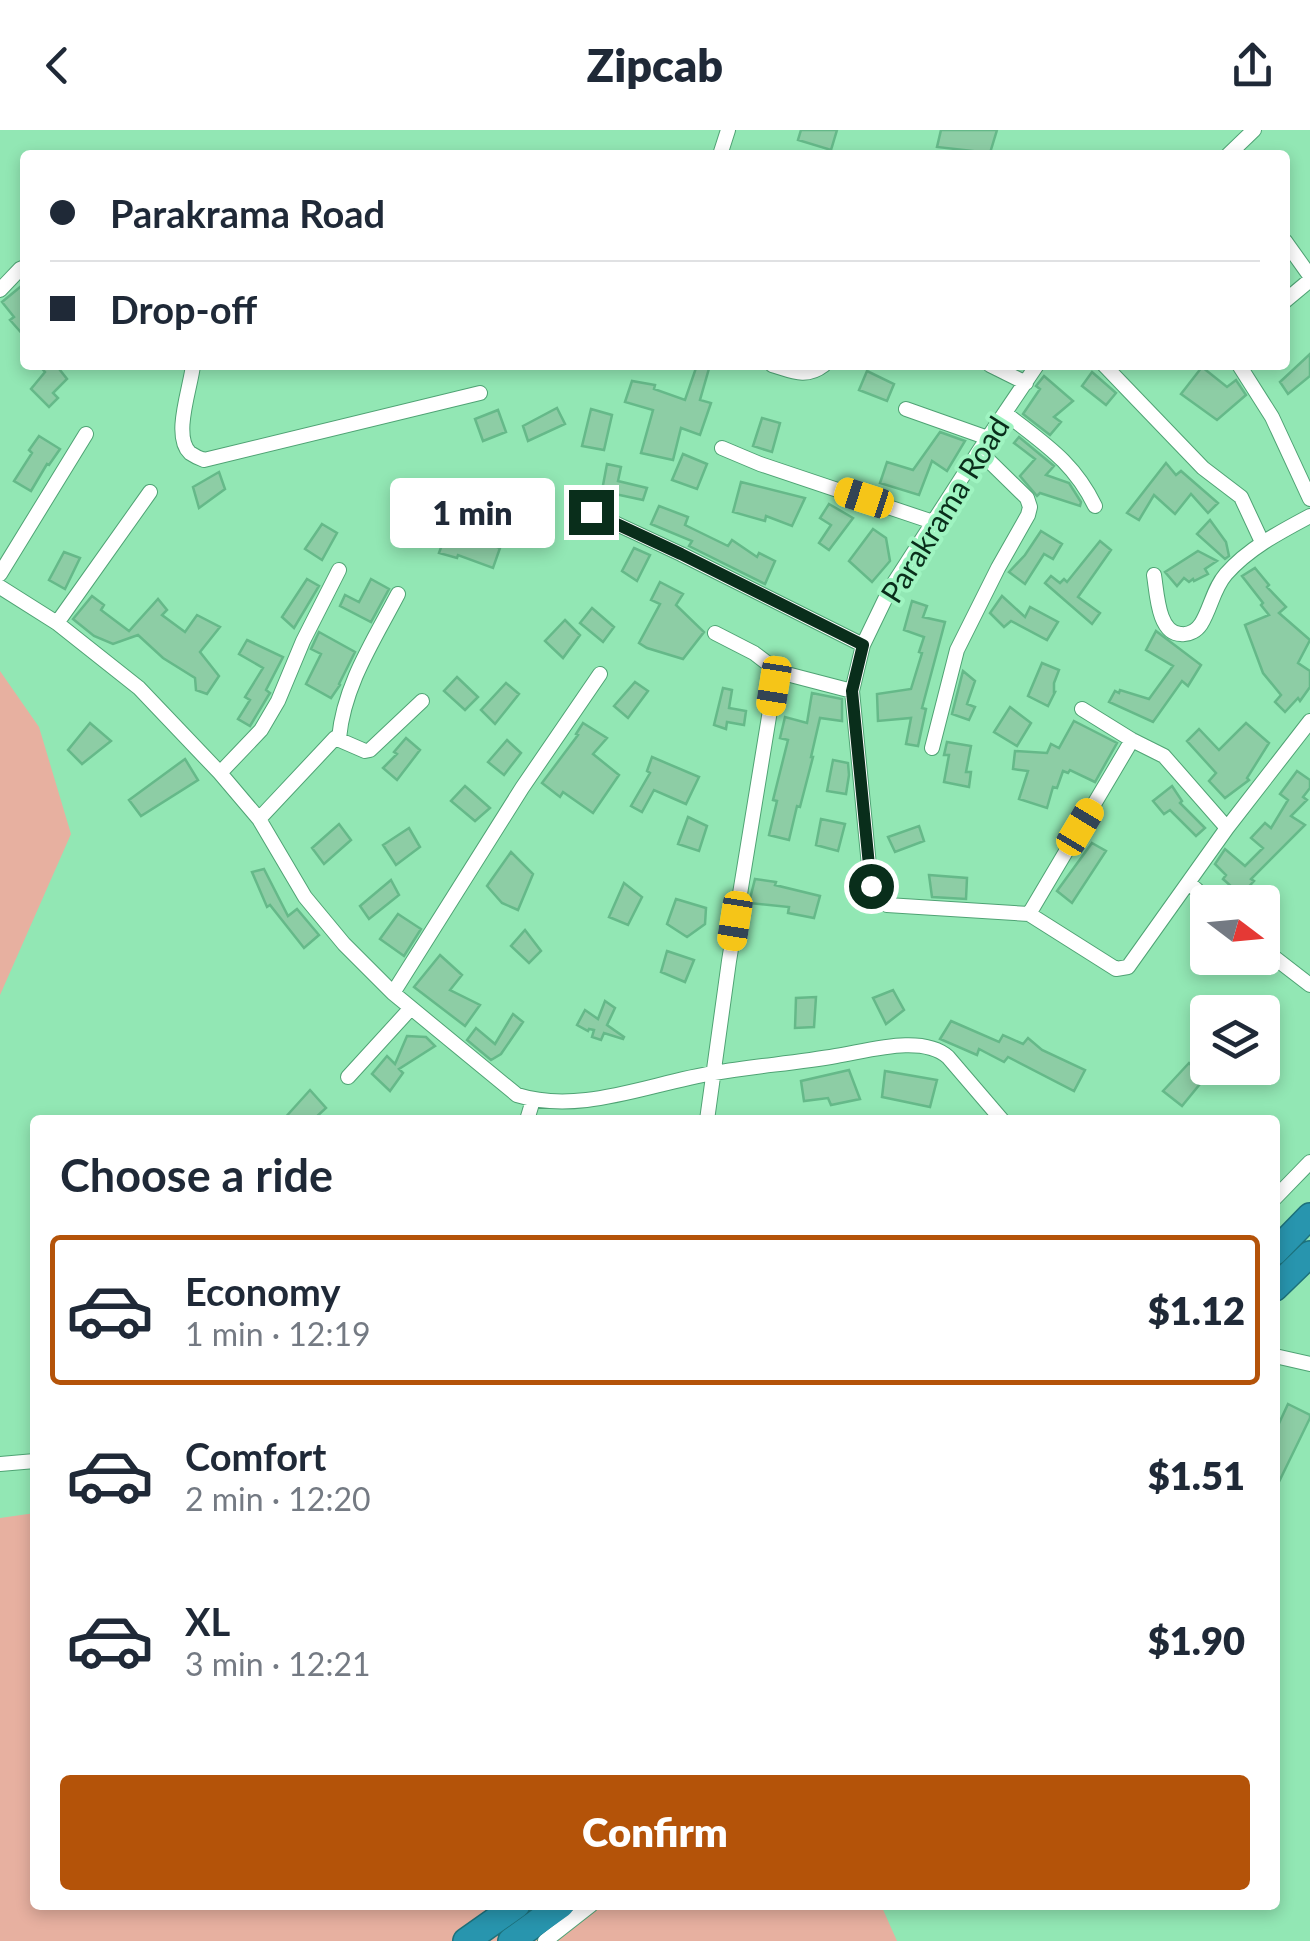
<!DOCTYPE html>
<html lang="en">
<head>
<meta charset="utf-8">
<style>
  :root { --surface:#fff; --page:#f6f6f7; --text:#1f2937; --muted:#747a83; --line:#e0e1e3; --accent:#b45309 }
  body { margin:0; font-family:Lato,sans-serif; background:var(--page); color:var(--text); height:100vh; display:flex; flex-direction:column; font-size:38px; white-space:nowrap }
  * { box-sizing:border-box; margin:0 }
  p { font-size:32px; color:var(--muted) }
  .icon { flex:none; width:55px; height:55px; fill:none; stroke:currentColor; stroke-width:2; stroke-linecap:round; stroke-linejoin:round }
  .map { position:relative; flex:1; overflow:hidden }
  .sheet { position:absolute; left:30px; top:985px; width:1250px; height:795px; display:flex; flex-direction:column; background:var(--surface); border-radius:10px; box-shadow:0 5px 15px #0003 }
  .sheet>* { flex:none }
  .guide { position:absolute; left:20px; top:20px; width:1270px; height:220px; border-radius:10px; box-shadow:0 5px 15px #0003; display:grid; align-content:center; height:220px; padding:0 30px; background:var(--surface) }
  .needle { width:65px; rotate:106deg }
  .fabs { position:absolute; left:1190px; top:755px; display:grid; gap:20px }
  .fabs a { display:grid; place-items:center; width:90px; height:90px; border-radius:10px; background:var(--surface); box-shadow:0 5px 15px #0003; font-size:50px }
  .end { position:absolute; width:45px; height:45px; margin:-22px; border:12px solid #092e1b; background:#fff; box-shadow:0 0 0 5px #fff }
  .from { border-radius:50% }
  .bubble { position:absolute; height:70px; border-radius:10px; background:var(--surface); box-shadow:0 5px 15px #0003; font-size:32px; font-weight:800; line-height:70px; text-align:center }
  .car { position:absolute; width:30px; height:60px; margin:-30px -15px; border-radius:12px; box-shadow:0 0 8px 2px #0007; background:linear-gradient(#f5c518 24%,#345 0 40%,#f5c518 0 76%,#345 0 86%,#f5c518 0) }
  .guide b { display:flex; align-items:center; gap:35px; height:95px; font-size:38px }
  .guide b+b { border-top:2px solid var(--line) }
  .guide i { width:25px; height:25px; background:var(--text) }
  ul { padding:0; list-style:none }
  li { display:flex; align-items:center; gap:30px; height:150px; margin:0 20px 15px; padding:0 10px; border:5px solid transparent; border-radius:10px }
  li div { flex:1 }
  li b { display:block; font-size:38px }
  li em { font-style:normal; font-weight:800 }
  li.active { border-color:var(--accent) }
  li>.icon { width:90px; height:90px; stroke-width:1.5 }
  h2 { padding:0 30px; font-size:45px; line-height:120px }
  .primary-button { display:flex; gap:20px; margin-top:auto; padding:20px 30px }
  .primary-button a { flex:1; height:115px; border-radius:10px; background:var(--accent); color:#fff; font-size:40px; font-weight:800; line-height:115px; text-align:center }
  header { display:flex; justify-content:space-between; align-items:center; height:130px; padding:0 30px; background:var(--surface); font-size:45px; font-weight:800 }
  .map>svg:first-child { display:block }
</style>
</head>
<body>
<header><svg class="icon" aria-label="back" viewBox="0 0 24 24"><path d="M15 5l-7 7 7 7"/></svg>Zipcab<svg class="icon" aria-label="share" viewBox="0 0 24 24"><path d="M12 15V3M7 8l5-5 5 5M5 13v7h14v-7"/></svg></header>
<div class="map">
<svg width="1310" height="1811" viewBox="0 0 1310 1811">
  <rect width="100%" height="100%" fill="#92e7b4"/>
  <path fill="#e7b0a0" d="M0 541 39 597 71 704 0 865Z
    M35 1383V1775H881L897 1811H0V1388Z"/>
  <path fill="#8dcda5" stroke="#65b989" stroke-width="2.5" d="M801 0H837L831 20 798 10Z
    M941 0H997L990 23 937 17Z
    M25 153V207L10 190 14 187 2 172Z
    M1310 224V246L1288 264 1280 252Z
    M39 235H56L67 249 53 263 58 268 49 277 31 259 45 242Z
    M697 235H710L700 270 711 273 700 305 681 298 673 330 641 323 653 280 625 272 632 251 655 255 654 259 685 270Z
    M1202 237 1227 257 1236 250 1246 265 1217 290 1181 264Z
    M867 241 894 254 887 271 859 260Z
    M1092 242 1116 263 1106 275 1082 256Z
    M1044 246 1073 271 1054 287 1061 292 1050 305 1023 284 1040 259 1036 256Z
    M557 278 565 294 528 311 523 296Z
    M591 279 612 285 604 320 582 316Z
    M498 280 506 302 483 311 475 289Z
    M762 288 780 293 772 322 753 316Z
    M940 302 965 311 947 341 932 331 919 365 880 353 887 332 913 340Z
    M39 306 60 319 49 335 47 334 31 361 14 351 32 323 29 320Z
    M1019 307 1054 336 1046 345 1069 353 1081 372 1080 376 1040 363 1037 366 1020 346 1035 329 1014 313Z
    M683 324 707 334 697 359 672 350Z
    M1166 333 1176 345 1181 341 1218 373 1208 383 1191 364 1175 384 1154 365 1139 390 1127 383Z
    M607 334 621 337 618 351 647 358 643 370 615 364 614 372 600 371Z
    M219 342 225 359 199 378 193 357Z
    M741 352 805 368 792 396 766 386 765 391 733 382Z
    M829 374 853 388 829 420 819 413 831 395 820 388Z
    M659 376 688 387 685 395 728 416 732 410 757 427 759 423 775 431 765 454 689 416 692 411 651 394Z
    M452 387 468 393 464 405 500 418 493 438 458 425 457 428 439 423Z
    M1210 390 1226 412 1229 426 1225 429 1197 404Z
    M322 394 337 403 322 430 305 419Z
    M873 399 886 408 890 431 872 452 849 431Z
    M1041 401 1062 414 1053 429 1044 424 1025 454 1009 442 1025 425Z
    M1100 411 1111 420 1078 467 1100 483 1092 494 1045 453 1051 446 1060 453 1064 449 1067 452Z
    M634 418 650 425 637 451 622 441Z
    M1198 421 1217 431 1205 439 1208 444 1194 451 1193 449 1189 452 1184 448 1177 456 1165 442Z
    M64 422 80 428 65 459 49 450Z
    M1255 438 1269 455 1267 457 1286 477 1279 483 1310 510 1298 533 1310 541V557L1300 571 1298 568 1285 582 1275 572 1281 565 1263 543 1245 495 1269 485 1261 475 1263 473 1242 446Z
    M307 449 319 456 294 498 282 487Z
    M371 449 389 459 371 492 340 476 345 465 359 472Z
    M660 452 683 464 676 475 704 502 683 529 647 518 639 513 660 474 651 470Z
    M92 466 104 475 101 480 129 501 158 469 167 480 162 485 185 502 197 485 220 497 200 522 219 546 207 564 196 560 195 548 163 528 138 505 113 514 94 506 73 489Z
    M1002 466 1025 487 1030 477 1058 492 1047 510 1011 491 1004 497 990 483Z
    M912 471 927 476 923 487 945 492 922 578 926 579 918 616 906 614 911 588 878 591 877 564 911 559 922 523 919 522 924 507 904 500Z
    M592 478 614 497 603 512 580 493Z
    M565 490 580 505 563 528 545 511Z
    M1156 501 1201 535 1188 556 1182 551 1153 592 1109 572 1115 561 1119 563 1120 560 1149 569 1173 536 1146 520Z
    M319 502 355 522 339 554 340 555 331 568 306 554 321 524 311 519Z
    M247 510 283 527 266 560 270 563 268 566 250 596 238 589 250 570 245 567 263 538 239 524Z
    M1042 533 1059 540 1054 553V562H1055L1048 576 1028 566Z
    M963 541 975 551 967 574 975 577 969 590 952 584Z
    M457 547 478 567 465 580 444 561Z
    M635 552 648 561 628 588 614 576Z
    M506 553 519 564 495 594 481 580Z
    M723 558 732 560 729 578 746 581 744 595 727 592 726 599 714 595Z
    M812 563 842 569V591L820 588 811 627H813L800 677 797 676 789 710 769 705 777 671 773 670 788 610 780 608 785 587 807 593Z
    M1010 577 1031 593 1017 616 994 602Z
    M1074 591 1117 613 1095 652 1070 640 1068 643 1063 641 1057 658 1053 657 1047 678 1019 669 1028 641 1013 639 1015 621 1047 623 1051 614 1059 618Z
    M90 593 111 611 82 634 68 620Z
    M583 593 607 608 593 624 619 645 593 683 563 662 560 667 542 653 578 605 576 604Z
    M1246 593 1269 613 1247 648 1249 650 1225 668 1209 651 1216 643 1187 611 1199 599 1219 620Z
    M406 608 420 620 397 650 383 638 397 624 394 622Z
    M507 610 521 623 504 645 488 632Z
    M947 612 971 616 966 642H971L969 657 944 652 949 625H944Z
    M652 627 699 647 686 674 654 660 642 682 631 676 650 643 647 641Z
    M185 629 198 650 141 686 129 670Z
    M833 630 848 633 849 645 846 664 827 661Z
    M1297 641 1310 650V658L1303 667 1307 670 1291 686 1305 695 1251 749 1254 751 1241 765 1232 772H1220V769L1232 757 1223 749 1226 745 1215 734 1225 719 1245 736 1263 718 1251 708 1265 693 1271 698 1288 670 1280 664Z
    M465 656 490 678 475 691 451 671Z
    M1172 656 1182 671 1180 673 1205 698 1196 706 1170 680 1164 684 1153 671Z
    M688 687 707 696 699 721 678 714Z
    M821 689 845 694 838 721 816 715Z
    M339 694 351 710 324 734 312 718Z
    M919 696 924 711 895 722 888 707Z
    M409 698 420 717 396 735 383 715Z
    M1092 713 1106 721 1072 773 1057 761Z
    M511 722 533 744 518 780 502 773 487 756Z
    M264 739 288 786 297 779 319 805 304 818 270 775 267 777 252 742Z
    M929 745 967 748 966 769 932 767Z
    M755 749 776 752 775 755 820 766 814 788 788 783 789 777 749 773Z
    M391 750 399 765 369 789 360 776Z
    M624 753 642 767 628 795 609 787Z
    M676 769 706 778 705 794 687 807 667 794Z
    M398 784 421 799 404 826 380 809Z
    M525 800 541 821 529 833 511 816Z
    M667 821 694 830 685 852 661 842Z
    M440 825 462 845 450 860 480 875 465 896 414 857Z
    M893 860 904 880 886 894 873 868Z
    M816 867 814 897 795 898 796 868Z
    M605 871 615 878 607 895 624 907 623 909 604 903 601 910 592 907 594 900 589 899 588 901 577 895 585 880 598 889Z
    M513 884 523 892 501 924 491 930 467 910 476 898 495 914Z
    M951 891 999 912 1003 905 1023 914 1028 908 1042 920 1085 940 1074 961 1008 927 1004 932 979 919 977 925 940 909Z
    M407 906 426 907 435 916 399 939 403 943 390 961 372 944 387 926 395 934Z
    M1189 933 1204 949 1182 976 1163 961Z
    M849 940 860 969 831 975 828 968 804 971 801 951Z
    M885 941 937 950 930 977 882 967Z
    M310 960 326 978 313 990H283Z
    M1288 1274 1310 1285V1288L1275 1360V1302Z"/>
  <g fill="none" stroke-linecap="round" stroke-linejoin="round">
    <defs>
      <path id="minor" d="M720 25 728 0
        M1228 25 1254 0
        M1285 111 1310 146
        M0 160 20 139 25 137
        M1285 171 1310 150
        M193 235C191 257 172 306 190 323 193 325 201 329 204 330L480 263
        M772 235C792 241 806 249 824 235
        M990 235 1026 253
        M1037 235 979 321 890 459 863 515 852 561 871 756 877 768 887 775 1029 784 1132 610
        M1104 235 1203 338 1241 367 1262 412
        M1239 235 1272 287 1310 369
        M906 279 988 308
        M1005 283C1044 314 1073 331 1095 376
        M722 318 760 334 933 392
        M591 382 681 424 863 515
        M0 444 86 304
        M1154 445C1157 463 1158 504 1181 504 1190 505 1197 500 1201 494 1211 478 1213 459 1226 444 1249 418 1280 402 1310 386
        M0 457 57 493 139 558 220 643 259 689 305 767 344 814 393 863 517 965C581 985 650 953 714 943 755 936 796 933 836 926 868 921 922 904 948 927L1002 990
        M57 493 150 362
        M715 503 754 523 779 542
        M1082 579 1132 610 1164 626 1227 698
        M339 608C344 555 374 510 398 464
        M932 618 957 520 998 438 1028 385 1030 377 1027 368 979 321
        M220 643 261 600 278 571 303 511 339 440
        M259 689 335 608 365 621 370 620 422 571
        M1189 753 1210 772
        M1029 784 1116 839 1128 837 1227 698 1310 591
        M1262 818 1310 855
        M393 863 522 658 600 544
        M348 947 411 878
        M527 990 533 970
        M707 990 729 831 774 556 779 542 852 561
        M1275 1068 1310 1032
        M1275 1226 1310 1234
        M0 1334 35 1331
        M545 1811 591 1775"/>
      <path id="motorway" d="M1275 1122 1310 1086
        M1275 1158 1310 1124
        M466 1811 517 1775
        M511 1811 561 1775"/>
    </defs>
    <use href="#minor" stroke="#4fa374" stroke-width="16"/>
    <use href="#motorway" stroke="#1d717b" stroke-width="28"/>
    <use href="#minor" stroke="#fff" stroke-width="14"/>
    <use href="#motorway" stroke="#2895ae" stroke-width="25"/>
  </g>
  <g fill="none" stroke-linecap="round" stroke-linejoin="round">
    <path stroke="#092e1b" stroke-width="12" d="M591 382 681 424 863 515 852 561 871 756"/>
  </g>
  <g text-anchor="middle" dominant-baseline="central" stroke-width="8" stroke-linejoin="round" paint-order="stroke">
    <g font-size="30" fill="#092e1b" stroke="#9ff4c1">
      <text transform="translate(944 379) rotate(-58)">Parakrama Road</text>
    </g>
  </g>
</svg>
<div class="fabs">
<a><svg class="needle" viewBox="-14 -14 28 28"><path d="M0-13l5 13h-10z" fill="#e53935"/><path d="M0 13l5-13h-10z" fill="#747a83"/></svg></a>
<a><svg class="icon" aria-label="layers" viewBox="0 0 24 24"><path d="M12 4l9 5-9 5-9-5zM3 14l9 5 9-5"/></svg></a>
</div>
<i class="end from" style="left:871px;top:756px"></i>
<i class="end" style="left:591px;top:382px"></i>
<div class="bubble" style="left:390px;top:348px;width:165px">1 min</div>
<i class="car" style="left:864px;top:368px;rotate:288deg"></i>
<i class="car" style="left:774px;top:556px;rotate:189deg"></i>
<i class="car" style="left:1080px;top:697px;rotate:31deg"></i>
<i class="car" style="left:735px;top:791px;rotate:189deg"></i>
<div class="guide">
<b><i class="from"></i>Parakrama Road</b>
<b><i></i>Drop-off</b>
</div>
<section class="sheet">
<h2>Choose a ride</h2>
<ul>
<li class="active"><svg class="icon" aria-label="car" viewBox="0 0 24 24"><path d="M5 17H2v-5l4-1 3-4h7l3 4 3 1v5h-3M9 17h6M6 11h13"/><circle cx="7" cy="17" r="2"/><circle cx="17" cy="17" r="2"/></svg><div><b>Economy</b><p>1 min · 12:19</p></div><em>$1.12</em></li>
<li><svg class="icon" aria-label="car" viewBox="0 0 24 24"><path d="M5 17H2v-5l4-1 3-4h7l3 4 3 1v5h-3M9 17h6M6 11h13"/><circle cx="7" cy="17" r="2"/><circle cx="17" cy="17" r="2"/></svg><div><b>Comfort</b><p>2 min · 12:20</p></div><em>$1.51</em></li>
<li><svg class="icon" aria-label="car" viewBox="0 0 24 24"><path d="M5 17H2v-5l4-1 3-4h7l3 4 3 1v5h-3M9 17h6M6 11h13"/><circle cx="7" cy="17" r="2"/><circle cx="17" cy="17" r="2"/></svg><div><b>XL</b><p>3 min · 12:21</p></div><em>$1.90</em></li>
</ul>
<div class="primary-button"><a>Confirm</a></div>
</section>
</div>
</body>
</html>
